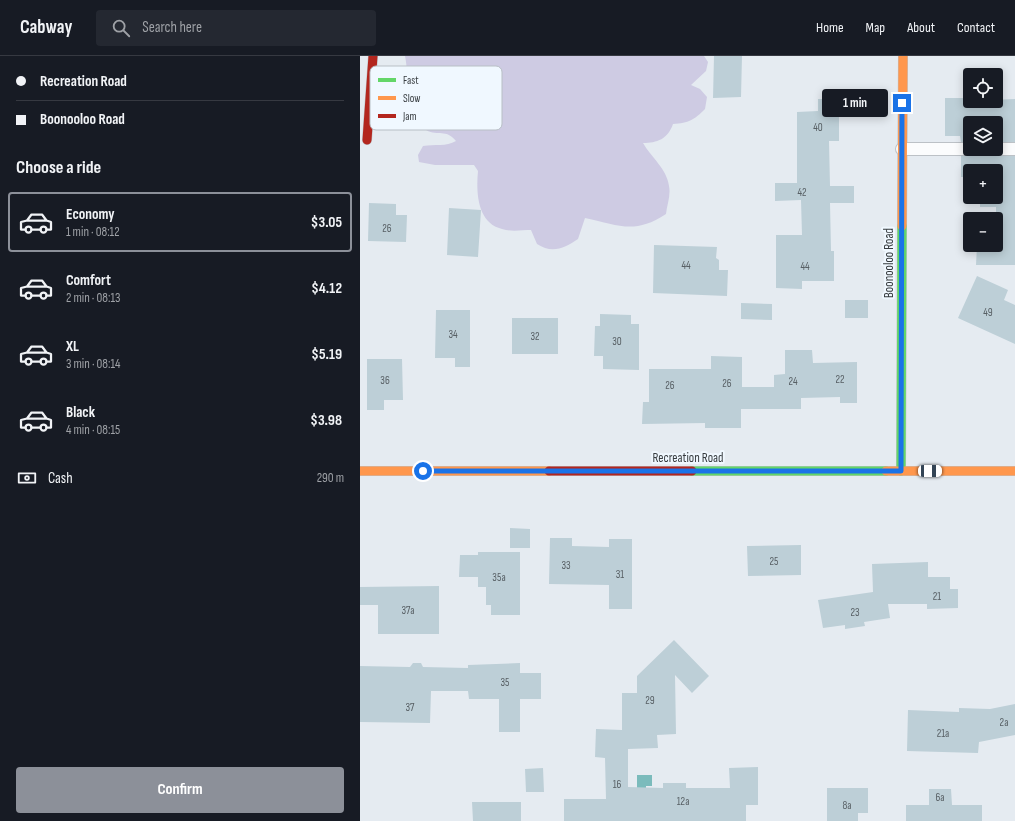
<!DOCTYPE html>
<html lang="en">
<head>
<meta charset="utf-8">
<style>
  :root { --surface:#171b24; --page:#242831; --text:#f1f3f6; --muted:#9ea1a6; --line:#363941; --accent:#8c9099 }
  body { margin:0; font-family:"Sofia Sans Condensed",sans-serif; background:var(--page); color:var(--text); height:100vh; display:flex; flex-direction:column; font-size:15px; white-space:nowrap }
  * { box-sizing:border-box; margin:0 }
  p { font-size:13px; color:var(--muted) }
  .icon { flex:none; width:22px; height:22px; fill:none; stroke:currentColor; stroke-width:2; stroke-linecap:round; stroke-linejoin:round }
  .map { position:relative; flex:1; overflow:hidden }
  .sheet { display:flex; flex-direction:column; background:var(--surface); width:360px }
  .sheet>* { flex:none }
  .top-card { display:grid; align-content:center; height:88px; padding:0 16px; background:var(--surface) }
  .fabs { position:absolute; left:603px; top:12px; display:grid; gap:8px }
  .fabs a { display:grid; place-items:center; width:40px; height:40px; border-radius:4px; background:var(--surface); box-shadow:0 2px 10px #0003; font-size:20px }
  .end { position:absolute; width:18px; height:18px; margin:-9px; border:5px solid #1a73e8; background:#fff; box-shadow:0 0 0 2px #fff }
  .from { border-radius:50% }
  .bubble { position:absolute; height:28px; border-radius:4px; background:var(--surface); box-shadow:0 2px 10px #0003; font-size:13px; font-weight:700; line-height:28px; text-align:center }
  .car { position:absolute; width:12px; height:24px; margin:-12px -6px; border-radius:5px; box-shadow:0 0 3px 1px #0007; background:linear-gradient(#fff 24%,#345 0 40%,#fff 0 76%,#345 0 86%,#fff 0) }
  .top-card b { display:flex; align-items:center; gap:14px; height:38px; font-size:15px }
  .top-card b+b { border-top:1px solid var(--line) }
  .top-card i { width:10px; height:10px; background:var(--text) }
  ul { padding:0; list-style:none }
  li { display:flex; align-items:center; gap:12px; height:60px; margin:0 8px 6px; padding:0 8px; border:2px solid transparent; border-radius:4px }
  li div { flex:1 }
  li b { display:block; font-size:15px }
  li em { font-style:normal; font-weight:700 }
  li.current { border-color:var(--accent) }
  li>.icon { width:36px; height:36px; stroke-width:1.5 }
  h2 { padding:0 16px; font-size:18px; line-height:48px }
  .pay { display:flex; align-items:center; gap:10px; height:44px; padding:0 16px; font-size:15px }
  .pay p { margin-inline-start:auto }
  .cta { display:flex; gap:8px; margin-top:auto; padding:8px 16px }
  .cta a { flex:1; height:46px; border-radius:4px; background:var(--accent); color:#fff; font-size:16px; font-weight:700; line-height:46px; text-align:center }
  header { display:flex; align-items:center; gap:24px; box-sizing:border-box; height:56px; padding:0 20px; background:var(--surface); border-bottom:1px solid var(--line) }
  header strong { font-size:19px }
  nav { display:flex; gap:22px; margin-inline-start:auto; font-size:14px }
  .search { width:280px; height:36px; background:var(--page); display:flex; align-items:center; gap:10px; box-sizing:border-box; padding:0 14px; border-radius:4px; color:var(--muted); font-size:15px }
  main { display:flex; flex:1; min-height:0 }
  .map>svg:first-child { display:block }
</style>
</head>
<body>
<header>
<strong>Cabway</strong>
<div class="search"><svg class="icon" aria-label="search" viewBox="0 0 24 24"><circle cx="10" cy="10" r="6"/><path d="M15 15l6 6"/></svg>Search here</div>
<nav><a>Home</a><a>Map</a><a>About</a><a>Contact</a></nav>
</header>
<main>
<section class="sheet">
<div class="top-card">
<b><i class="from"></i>Recreation Road</b>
<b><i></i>Boonooloo Road</b>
</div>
<h2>Choose a ride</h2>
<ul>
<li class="current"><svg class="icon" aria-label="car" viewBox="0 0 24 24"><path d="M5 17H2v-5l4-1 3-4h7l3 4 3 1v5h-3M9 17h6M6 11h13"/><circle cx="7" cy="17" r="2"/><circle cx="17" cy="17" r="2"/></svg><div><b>Economy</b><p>1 min · 08:12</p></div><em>$3.05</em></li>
<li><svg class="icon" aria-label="car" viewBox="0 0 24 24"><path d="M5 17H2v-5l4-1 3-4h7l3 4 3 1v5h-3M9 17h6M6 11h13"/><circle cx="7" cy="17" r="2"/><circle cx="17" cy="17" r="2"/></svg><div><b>Comfort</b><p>2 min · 08:13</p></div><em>$4.12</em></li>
<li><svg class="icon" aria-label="car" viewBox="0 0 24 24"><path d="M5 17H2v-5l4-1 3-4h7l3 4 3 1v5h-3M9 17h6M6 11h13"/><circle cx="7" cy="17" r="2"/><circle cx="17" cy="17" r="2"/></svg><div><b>XL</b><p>3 min · 08:14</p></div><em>$5.19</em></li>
<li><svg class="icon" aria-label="car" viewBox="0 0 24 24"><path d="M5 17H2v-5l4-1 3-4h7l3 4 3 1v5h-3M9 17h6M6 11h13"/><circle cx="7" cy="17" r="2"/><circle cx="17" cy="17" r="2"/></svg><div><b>Black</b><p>4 min · 08:15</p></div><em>$3.98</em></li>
</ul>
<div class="pay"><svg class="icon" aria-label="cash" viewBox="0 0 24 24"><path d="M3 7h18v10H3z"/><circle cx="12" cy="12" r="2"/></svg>Cash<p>290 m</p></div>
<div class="cta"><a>Confirm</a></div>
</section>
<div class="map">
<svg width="655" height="765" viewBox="0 0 655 765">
  <rect width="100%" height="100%" fill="#e5ebf1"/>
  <path fill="#cecbe3" d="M45 0H344L348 6 346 15 331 29 340 33 347 41 345 53C334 64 329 67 313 68 308 83 297 87 283 87 291 101 307 113 309 130 311 139 307 149 306 158 274 179 259 169 225 162L218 183C205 192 192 198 177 188L171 174C162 174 151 176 142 173 117 167 116 136 118 115L114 109H75L59 106 58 99 63 90C75 88 86 91 96 85 85 72 79 81 66 74 42 61 50 21 45 0Z"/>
  <path fill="#7bbbbc" d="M277 719H292V730H286V750H277Z"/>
  <path fill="#bdcfd7" d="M354 0H382L381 41 353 42Z
    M585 42H610V45L655 43V86H636V67H610V86H601L600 80H585Z
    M458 43H479V85H469L470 130H494V147H470L471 195H474V225H442V233L416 232V179H442L441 144 415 145V127H437V56L458 55Z
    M601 100H655V209H616L617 189H636V151H620V141H636V115H610V121H601Z
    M9 147 36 148V159H47L46 186 8 185Z
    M89 152 121 154 118 201 87 199Z
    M294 189 357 191 356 202 359 204V214H368L367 240 293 237Z
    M617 220 648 234 644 244 655 249V288L598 262Z
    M485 244H508V262H485Z
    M381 247 412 248V264L381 263Z
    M76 254H110V311H95V302H75Z
    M240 258 271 259V268H279V314L243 313V300H234L235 270H240Z
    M152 262H198V298H152Z
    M425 294H452L453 307 497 306V347H480V341L441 342V353H381V372H345V367L282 368 283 346H289V313H351V300L382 301V331H414V319L425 318Z
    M7 303H42L43 344H24V354H7Z
    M150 472 170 473V492H150Z
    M190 482H212V490L249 491V483H272V553H249V529L189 528Z
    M441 489V519L388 520 387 490Z
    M118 496H160V559H131V549H126V531H118V521H99L100 499H118Z
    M568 506V521H590V533H598V552L567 553V548H528L530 562 504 566 505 570 485 573V569L463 572 458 544 513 536 512 508Z
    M79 530V578H18V549H0V531Z
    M314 584 349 620 332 637 315 619 316 678 297 679 298 692 268 693V731L303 732V727H326V732H370L369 712 398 711V749H386V765H204V743H246L245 702 235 701 236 673 262 674V637H277V620Z
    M53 607H61L63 611 108 612V609L160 607V617H181V643H160V676H139V643H109L108 635H71L70 667 0 666V610L50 611Z
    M655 648V679L619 686 618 697 547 695 548 654 599 656V652L630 653Z
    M183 712 184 736H166L165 713Z
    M467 732H508V757H498V765H467Z
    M569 733H591L592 749H622V765H546V749H569Z
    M112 746H161V765H113Z"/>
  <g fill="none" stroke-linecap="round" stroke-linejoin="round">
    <defs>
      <path id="lane" d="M542 93H655"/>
      <path id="fast" d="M332 415H526
        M541 415 542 170"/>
      <path id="slow" d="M542 170 543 0
        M0 415H189
        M526 415H655"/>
      <path id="jam" d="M7 84 13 0
        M189 415H332"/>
    </defs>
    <use href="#lane" stroke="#bcc1c6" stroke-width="14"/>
    <use href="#fast" stroke="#bcc1c6" stroke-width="10"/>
    <use href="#slow" stroke="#bcc1c6" stroke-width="10"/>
    <use href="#jam" stroke="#bcc1c6" stroke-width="10"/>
    <use href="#lane" stroke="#fbfcfd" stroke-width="12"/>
    <use href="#fast" stroke="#63d668" stroke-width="9"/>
    <use href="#slow" stroke="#ff974d" stroke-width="9"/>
    <use href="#jam" stroke="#b3261e" stroke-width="9"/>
  </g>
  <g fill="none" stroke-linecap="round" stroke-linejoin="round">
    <path stroke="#1a73e8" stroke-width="5" d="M63 415H541L542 47"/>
  </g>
  <g text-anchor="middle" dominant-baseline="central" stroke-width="4" stroke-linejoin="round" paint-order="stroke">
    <g font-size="11" fill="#586065">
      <text x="458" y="71">40</text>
      <text x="442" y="136">42</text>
      <text x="27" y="172">26</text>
      <text x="326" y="209">44</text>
      <text x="445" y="210">44</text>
      <text x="628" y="256">49</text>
      <text x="93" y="278">34</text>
      <text x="175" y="280">32</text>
      <text x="257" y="285">30</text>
      <text x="480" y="323">22</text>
      <text x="25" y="324">36</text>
      <text x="433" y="325">24</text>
      <text x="367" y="327">26</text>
      <text x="310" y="329">26</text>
      <text x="414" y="505">25</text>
      <text x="206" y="509">33</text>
      <text x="260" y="518">31</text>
      <text x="139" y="521">35a</text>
      <text x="577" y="540">21</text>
      <text x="48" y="554">37a</text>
      <text x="495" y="556">23</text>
      <text x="145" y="626">35</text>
      <text x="290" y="644">29</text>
      <text x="50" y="651">37</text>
      <text x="644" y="666">2a</text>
      <text x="583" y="677">21a</text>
      <text x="257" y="728">16</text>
      <text x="580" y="741">6a</text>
      <text x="323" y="745">12a</text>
      <text x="487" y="749">8a</text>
    </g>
    <g font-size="13" fill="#363b3f" stroke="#f0f8ff">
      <text transform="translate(529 207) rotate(-90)">Boonooloo Road</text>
      <text x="328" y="402">Recreation Road</text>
    </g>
  </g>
  <rect x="10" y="10" width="132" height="64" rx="6" fill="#f0f8ff" stroke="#b8bfc5" stroke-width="1"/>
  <rect x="18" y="22" width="18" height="4" fill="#63d668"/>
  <rect x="18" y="40" width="18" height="4" fill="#ff974d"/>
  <rect x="18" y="58" width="18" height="4" fill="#b3261e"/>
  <g font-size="11" fill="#363b3f">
    <text x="43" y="28">Fast</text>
    <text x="43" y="46">Slow</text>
    <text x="43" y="64">Jam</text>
  </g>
</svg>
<div class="fabs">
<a><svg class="icon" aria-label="locate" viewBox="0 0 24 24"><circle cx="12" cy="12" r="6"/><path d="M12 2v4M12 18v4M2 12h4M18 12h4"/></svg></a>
<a><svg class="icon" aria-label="layers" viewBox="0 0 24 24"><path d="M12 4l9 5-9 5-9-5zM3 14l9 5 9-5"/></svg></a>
<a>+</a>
<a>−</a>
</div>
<i class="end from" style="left:63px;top:415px"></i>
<i class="end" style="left:542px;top:47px"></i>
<div class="bubble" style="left:462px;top:33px;width:66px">1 min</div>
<i class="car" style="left:570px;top:415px;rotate:90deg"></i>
</div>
</main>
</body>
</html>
